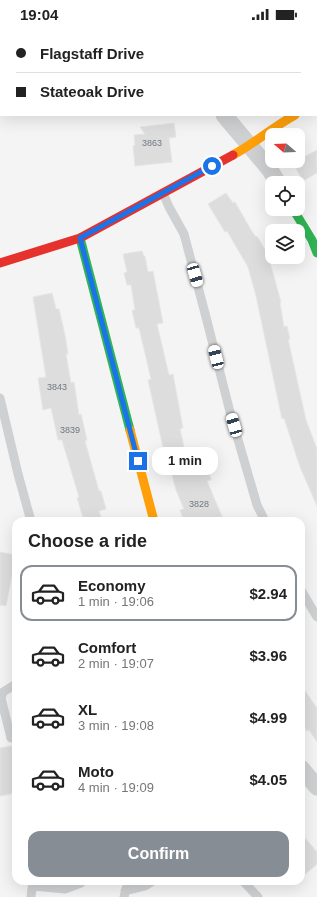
<!DOCTYPE html>
<html lang="en">
<head>
<meta charset="utf-8">
<style>
  :root { --surface:#fff; --page:#f2f2f2; --text:#222; --muted:#767676; --line:#e0e0e0; --accent:#868d94 }
  body { margin:0; font-family:Arial,sans-serif; background:var(--page); color:var(--text); height:100vh; display:flex; flex-direction:column; font-size:15px; white-space:nowrap }
  * { box-sizing:border-box; margin:0 }
  p { font-size:13px; color:var(--muted) }
  .icon { flex:none; width:22px; height:22px; fill:none; stroke:currentColor; stroke-width:2; stroke-linecap:round; stroke-linejoin:round }
  .map { position:relative; flex:1; overflow:hidden }
  .drawer { position:absolute; left:12px; top:489px; width:293px; height:368px; display:flex; flex-direction:column; background:var(--surface); border-radius:12px; box-shadow:0 4px 16px #0002 }
  .drawer>* { flex:none }
  .guide { position:absolute; left:0px; top:0px; width:317px; height:88px; box-shadow:0 4px 16px #0002; display:grid; align-content:center; height:88px; padding:0 16px; background:var(--surface) }
  .needle { width:26px; rotate:289deg }
  .controls { position:absolute; left:265px; top:100px; display:grid; gap:8px }
  .controls a { display:grid; place-items:center; width:40px; height:40px; border-radius:8px; background:var(--surface); box-shadow:0 4px 16px #0002; font-size:20px }
  .end { position:absolute; width:18px; height:18px; margin:-9px; border:5px solid #1a73e8; background:#fff; box-shadow:0 0 0 2px #fff }
  .from { border-radius:50% }
  .bubble { position:absolute; height:28px; border-radius:12px; background:var(--surface); box-shadow:0 4px 16px #0002; font-size:13px; font-weight:700; line-height:28px; text-align:center }
  .car { position:absolute; width:12px; height:24px; margin:-12px -6px; border-radius:5px; box-shadow:0 0 3px 1px #0007; background:linear-gradient(#fff 24%,#345 0 40%,#fff 0 76%,#345 0 86%,#fff 0) }
  .guide b { display:flex; align-items:center; gap:14px; height:38px; font-size:15px }
  .guide b+b { border-top:1px solid var(--line) }
  .guide i { width:10px; height:10px; background:var(--text) }
  ul { padding:0; list-style:none }
  li { display:flex; align-items:center; gap:12px; height:56px; margin:0 8px 6px; padding:0 8px; border:2px solid transparent; border-radius:12px }
  li div { flex:1 }
  li b { display:block; font-size:15px }
  li em { font-style:normal; font-weight:700 }
  li.current { border-color:var(--accent) }
  li>.icon { width:36px; height:36px; stroke-width:1.5 }
  h2 { padding:0 16px; font-size:18px; line-height:48px }
  .action { display:flex; gap:8px; margin-top:auto; padding:8px 16px }
  .action a { flex:1; height:46px; border-radius:12px; background:var(--accent); color:#fff; font-size:16px; font-weight:700; line-height:46px; text-align:center }
  .status { display:flex; justify-content:space-between; align-items:center; height:28px; padding:0 20px; background:var(--surface); direction:ltr }
  .status svg { height:11px; fill:currentColor }
  .map>svg:first-child { display:block }
</style>
</head>
<body>
<div class="status"><b>19:04</b><svg viewBox="0 0 49 12"><path d="M0 12V9h3v3zM5 12V6h3v6zM10 12V3h3v9zM15 12V0h3v12zM26 1h20v11H26zM47 4h2v5h-2z"/></svg></div>
<div class="map">
<svg width="317" height="869" viewBox="0 0 317 869">
  <rect width="100%" height="100%" fill="#f4f4f4"/>
  <path fill="#ddddde" stroke="#e5e6e7" d="M174 95 176 109 169 110 172 134 135 138 133 118 135 117 134 107 145 106 140 99Z
    M317 122V145L303 153 293 135Z
    M226 165 233 175 235 174 251 202 256 209 257 208 268 227 281 274 280 275 284 299 287 298 290 311H288L306 392 317 421V478L300 439 284 390 282 391 256 268 248 239 227 203 225 204 208 176Z
    M142 223 144 229 145 228 148 244 153 243 163 295 157 296 169 347 173 346 183 400 180 401 186 428 195 426 199 442 208 439 211 452 207 453 224 493H184L180 482 184 481 176 462 166 423 164 424 148 352 151 351 139 300H136L132 282H135L131 257H127L124 245 127 244 123 226Z
    M52 265 56 281H59L65 307 68 326H66L71 355 74 354 79 387 81 386 87 412 85 413 99 463H101L106 481 99 483 102 493H84L77 470 79 469 62 412H58L51 380 43 382 38 350 46 349 33 269Z
    M0 524 16 527 6 578 0 577Z
    M301 657 317 680V714L309 702 307 703 301 695Z
    M16 717V765L0 768V720Z
    M301 805 317 824V836L301 850Z"/>
  <g fill="none" stroke-linecap="round" stroke-linejoin="round">
    <path stroke="#ced0d2" stroke-width="9" d="M163 165 169 179 184 206 206 289 230 384 257 477 265 493
      M0 370 18 446 31 493
      M301 562 317 589
      M11 710 1 670 3 664 16 656
      M243 853 258 869
      M33 858 65 861 81 855 82 853
      M125 863 145 858 153 853
      M31 869 33 853
      M124 869 128 853"/>
    <path stroke="#ced0d2" stroke-width="17" d="M150 0 151 1
      M316 76H317
      M224 87 270 142 278 155
      M301 740 317 759"/>
    <path stroke="#30b455" stroke-width="9" d="M293 181 312 212 317 225
      M80 210 130 402"/>
    <path stroke="#ff9f0a" stroke-width="9" d="M233 127C255 115 273 99 295 87
      M130 402 154 493"/>
    <path stroke="#e5322d" stroke-width="9" d="M0 235 80 210 233 127"/>
  </g>
  <g fill="none" stroke-linecap="round" stroke-linejoin="round">
    <path stroke="#1a73e8" stroke-width="5" d="M138 433 80 210 212 138"/>
  </g>
  <g text-anchor="middle" dominant-baseline="central" stroke-width="3" stroke-linejoin="round" paint-order="stroke">
    <g font-size="9" fill="#707881">
      <text x="152" y="115">3863</text>
      <text x="57" y="359">3843</text>
      <text x="70" y="402">3839</text>
      <text x="199" y="476">3828</text>
    </g>
  </g>
</svg>
<div class="controls">
<a><svg class="needle" viewBox="-14 -14 28 28"><path d="M0-13l5 13h-10z" fill="#e53935"/><path d="M0 13l5-13h-10z" fill="#767676"/></svg></a>
<a><svg class="icon" aria-label="locate" viewBox="0 0 24 24"><circle cx="12" cy="12" r="6"/><path d="M12 2v4M12 18v4M2 12h4M18 12h4"/></svg></a>
<a><svg class="icon" aria-label="layers" viewBox="0 0 24 24"><path d="M12 4l9 5-9 5-9-5zM3 14l9 5 9-5"/></svg></a>
</div>
<i class="end from" style="left:212px;top:138px"></i>
<i class="end" style="left:138px;top:433px"></i>
<div class="bubble" style="left:152px;top:419px;width:66px">1 min</div>
<i class="car" style="left:195px;top:247px;rotate:164deg"></i>
<i class="car" style="left:216px;top:329px;rotate:346deg"></i>
<i class="car" style="left:234px;top:397px;rotate:344deg"></i>
<div class="guide">
<b><i class="from"></i>Flagstaff Drive</b>
<b><i></i>Stateoak Drive</b>
</div>
<section class="drawer">
<h2>Choose a ride</h2>
<ul>
<li class="current"><svg class="icon" aria-label="car" viewBox="0 0 24 24"><path d="M5 17H2v-5l4-1 3-4h7l3 4 3 1v5h-3M9 17h6M6 11h13"/><circle cx="7" cy="17" r="2"/><circle cx="17" cy="17" r="2"/></svg><div><b>Economy</b><p>1 min · 19:06</p></div><em>$2.94</em></li>
<li><svg class="icon" aria-label="car" viewBox="0 0 24 24"><path d="M5 17H2v-5l4-1 3-4h7l3 4 3 1v5h-3M9 17h6M6 11h13"/><circle cx="7" cy="17" r="2"/><circle cx="17" cy="17" r="2"/></svg><div><b>Comfort</b><p>2 min · 19:07</p></div><em>$3.96</em></li>
<li><svg class="icon" aria-label="car" viewBox="0 0 24 24"><path d="M5 17H2v-5l4-1 3-4h7l3 4 3 1v5h-3M9 17h6M6 11h13"/><circle cx="7" cy="17" r="2"/><circle cx="17" cy="17" r="2"/></svg><div><b>XL</b><p>3 min · 19:08</p></div><em>$4.99</em></li>
<li><svg class="icon" aria-label="car" viewBox="0 0 24 24"><path d="M5 17H2v-5l4-1 3-4h7l3 4 3 1v5h-3M9 17h6M6 11h13"/><circle cx="7" cy="17" r="2"/><circle cx="17" cy="17" r="2"/></svg><div><b>Moto</b><p>4 min · 19:09</p></div><em>$4.05</em></li>
</ul>
<div class="action"><a>Confirm</a></div>
</section>
</div>
</body>
</html>
